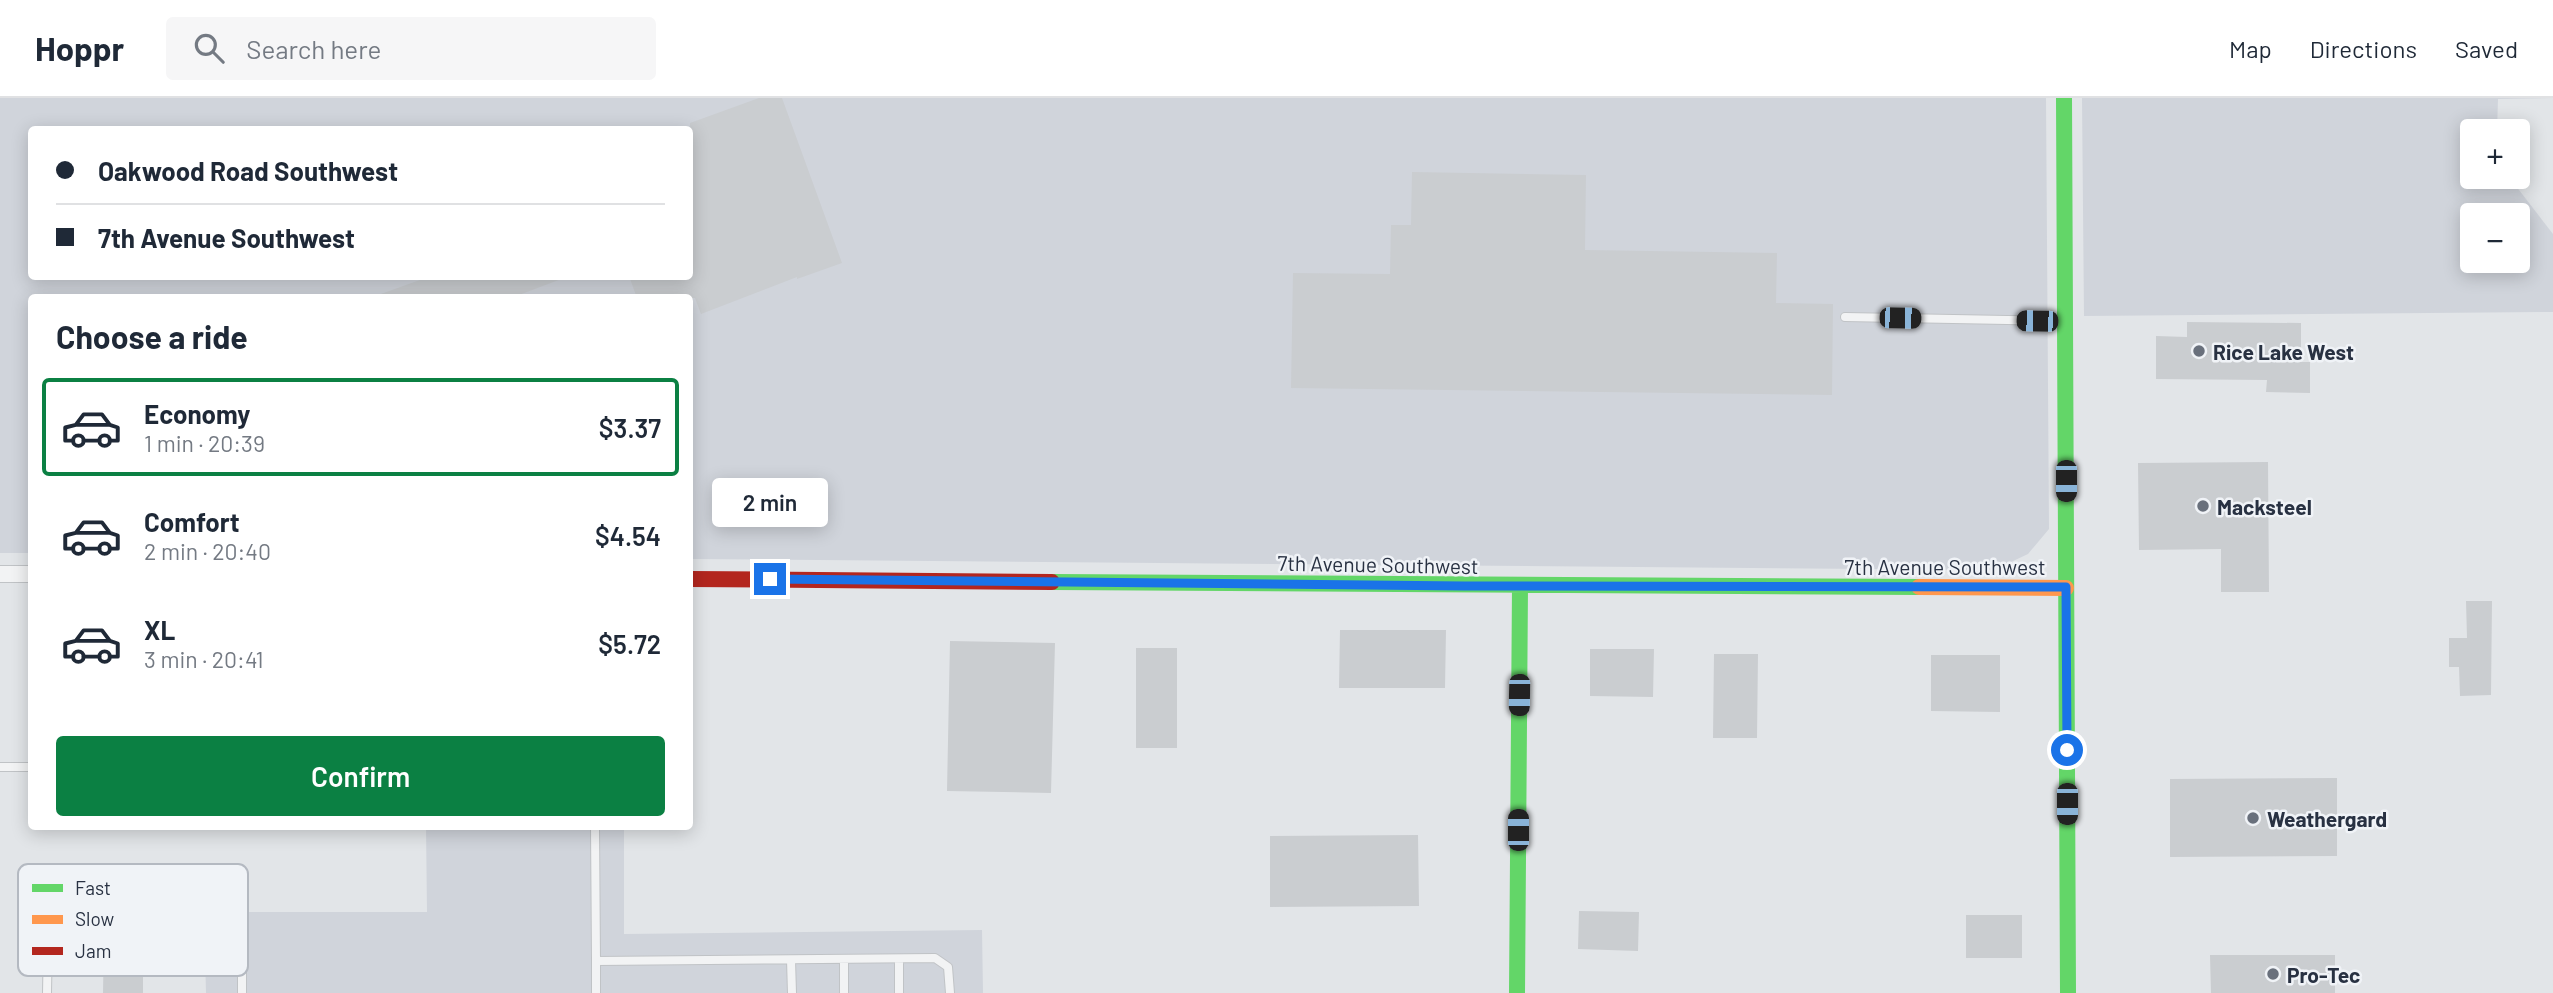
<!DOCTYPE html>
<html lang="en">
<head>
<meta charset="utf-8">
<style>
  :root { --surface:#fff; --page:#f6f6f7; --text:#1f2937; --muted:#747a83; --line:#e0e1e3; --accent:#0b8043 }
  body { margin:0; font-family:Barlow,sans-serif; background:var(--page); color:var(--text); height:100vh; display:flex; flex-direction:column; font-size:26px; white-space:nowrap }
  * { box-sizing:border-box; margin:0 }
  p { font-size:23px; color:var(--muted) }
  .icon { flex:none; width:38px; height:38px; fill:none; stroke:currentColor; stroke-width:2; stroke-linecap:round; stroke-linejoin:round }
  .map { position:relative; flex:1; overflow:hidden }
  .drawer { position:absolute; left:28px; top:196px; width:665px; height:536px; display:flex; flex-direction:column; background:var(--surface); border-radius:7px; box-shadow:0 4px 18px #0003 }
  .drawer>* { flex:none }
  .guide { position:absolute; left:28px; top:28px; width:665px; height:154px; border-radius:7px; box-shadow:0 4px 18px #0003; display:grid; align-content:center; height:154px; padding:0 28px; background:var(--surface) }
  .fabs { position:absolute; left:2460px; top:21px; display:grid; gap:14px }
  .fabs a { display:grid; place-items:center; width:70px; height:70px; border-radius:7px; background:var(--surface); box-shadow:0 4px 18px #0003; font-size:35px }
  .end { position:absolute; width:32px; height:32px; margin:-16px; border:9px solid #1a73e8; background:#fff; box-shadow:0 0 0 4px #fff }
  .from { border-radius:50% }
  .bubble { position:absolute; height:49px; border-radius:7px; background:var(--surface); box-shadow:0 4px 18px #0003; font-size:23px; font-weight:600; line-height:49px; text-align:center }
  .car { position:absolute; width:21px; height:42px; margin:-21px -10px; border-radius:9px; box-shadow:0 0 5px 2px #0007; background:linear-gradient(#222 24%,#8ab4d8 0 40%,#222 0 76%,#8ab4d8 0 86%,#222 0) }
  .guide b { display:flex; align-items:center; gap:24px; height:66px; font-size:26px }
  .guide b+b { border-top:2px solid var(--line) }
  .guide i { width:18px; height:18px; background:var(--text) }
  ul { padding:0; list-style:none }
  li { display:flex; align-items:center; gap:21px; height:98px; margin:0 14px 10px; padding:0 14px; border:4px solid transparent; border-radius:7px }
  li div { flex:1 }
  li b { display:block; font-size:26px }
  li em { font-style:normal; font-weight:600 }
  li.active { border-color:var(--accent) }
  li>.icon { width:63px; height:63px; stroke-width:1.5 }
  h2 { padding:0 28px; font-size:32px; line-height:84px }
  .cta { display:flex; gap:14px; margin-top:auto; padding:14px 28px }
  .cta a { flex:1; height:80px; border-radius:7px; background:var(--accent); color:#fff; font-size:28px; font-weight:600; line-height:80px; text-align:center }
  header { display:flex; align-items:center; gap:42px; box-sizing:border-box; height:98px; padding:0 35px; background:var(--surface); border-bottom:2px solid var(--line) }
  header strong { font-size:33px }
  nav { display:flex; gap:38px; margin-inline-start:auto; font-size:24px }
  .search { width:490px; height:63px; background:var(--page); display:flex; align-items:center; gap:18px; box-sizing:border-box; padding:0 24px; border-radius:7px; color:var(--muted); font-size:26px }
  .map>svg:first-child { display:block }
</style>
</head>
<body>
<header>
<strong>Hoppr</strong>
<div class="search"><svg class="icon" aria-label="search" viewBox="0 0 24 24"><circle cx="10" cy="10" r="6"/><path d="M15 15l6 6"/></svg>Search here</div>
<nav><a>Map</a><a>Directions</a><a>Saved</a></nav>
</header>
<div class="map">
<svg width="2553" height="895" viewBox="0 0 2553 895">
  <rect width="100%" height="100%" fill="#e2e5e8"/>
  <path fill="#d0d4db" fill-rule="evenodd" d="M0 0H2046L2049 431 2028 456 1994 472 690 461V200H32L31 455H0ZM32 32H690V178H32Z
    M2082 0H2553L2498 1 2497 33H2473V79H2509L2553 136V214L2084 218ZM2473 117H2518V163H2473Z
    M426 728H624V836L982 832 983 895H206L204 814H427Z"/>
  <path fill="#cacdd0" d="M759 0H782L842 165 797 181V179L701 216 695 200H637L629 178H690V25Z
    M1412 74 1586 77 1585 152 1777 155 1776 205 1833 206 1832 297 1291 290 1293 175 1390 176 1391 127H1411Z
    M431 178H563L564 180 511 200H379L378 197Z
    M2187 224 2301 225V264H2310V295L2266 294 2267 282 2156 281V238L2187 239Z
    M2268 364 2269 494H2221V451L2139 452 2138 365Z
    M2466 503H2492L2491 597 2460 598 2459 569H2449V540H2467Z
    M1340 532H1446L1445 590H1339Z
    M950 543 1055 545 1051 695 947 693Z
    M1136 550H1177V650H1136Z
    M1590 551H1654L1653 599 1590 598Z
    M1714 556H1758L1757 640H1713Z
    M1931 557H2000V614L1931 613Z
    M2337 680V758L2170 759V681Z
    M1418 737 1419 808 1270 809V738Z
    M1579 813 1639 814 1638 853 1578 851Z
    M1966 817H2022V860H1966Z
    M104 836 143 838V895H103Z
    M2210 857H2335V895H2211Z"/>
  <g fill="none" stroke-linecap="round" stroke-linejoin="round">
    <defs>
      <path id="lane" d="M1845 219 2062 223
        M0 669H32
        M595 728 596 863 935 860 948 869 950 895
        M242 827V895
        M844 861V895
        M899 861V895
        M791 862 792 895
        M596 863V895
        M47 895 48 840"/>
      <path id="street" d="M0 476H32"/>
    </defs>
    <use href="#lane" stroke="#c0c3c6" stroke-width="10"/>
    <use href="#street" stroke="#c0c3c6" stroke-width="18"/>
    <use href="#lane" stroke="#f2f3f4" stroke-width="8"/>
    <use href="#street" stroke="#f2f3f4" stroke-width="16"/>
    <path stroke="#63d668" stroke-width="16" d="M2064 0 2068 895
      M1052 484 1919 489
      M1517 895 1520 488"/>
    <path stroke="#ff974d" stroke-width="16" d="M1919 489 2066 490"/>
    <path stroke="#b3261e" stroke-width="16" d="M690 481 1052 484"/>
  </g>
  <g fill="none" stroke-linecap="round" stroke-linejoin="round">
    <path stroke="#1a73e8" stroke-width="9" d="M770 481 1464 488 2066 489 2067 652"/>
  </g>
  <g fill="#69707c" stroke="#f0f3f7" stroke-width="2.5">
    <circle cx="2199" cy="253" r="7"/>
    <circle cx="2203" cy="408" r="7"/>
    <circle cx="2253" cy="720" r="7"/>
    <circle cx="2273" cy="876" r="7"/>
  </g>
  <g text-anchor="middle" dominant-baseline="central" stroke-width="5" stroke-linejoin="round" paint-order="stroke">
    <g font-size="21" font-weight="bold" fill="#283142" stroke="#f0f3f7" text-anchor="start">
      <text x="2213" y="253">Rice Lake West</text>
      <text x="2217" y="408">Macksteel</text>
      <text x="2267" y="720">Weathergard</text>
      <text x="2287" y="876">Pro-Tec</text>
    </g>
    <g font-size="21" fill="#283142" stroke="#f0f3f7">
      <text transform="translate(1378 466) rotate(1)">7th Avenue Southwest</text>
      <text x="1945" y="468">7th Avenue Southwest</text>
    </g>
  </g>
  <rect x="18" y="766" width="230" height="112" rx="10" fill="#f0f3f7" stroke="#b4b9c1" stroke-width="2"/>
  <rect x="32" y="786" width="31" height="8" fill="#63d668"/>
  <rect x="32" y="817" width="31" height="9" fill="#ff974d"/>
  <rect x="32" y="849" width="31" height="8" fill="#b3261e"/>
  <g font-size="19" fill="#283142">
    <text x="75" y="797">Fast</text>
    <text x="75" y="828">Slow</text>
    <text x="75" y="860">Jam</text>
  </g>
</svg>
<div class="fabs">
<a>+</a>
<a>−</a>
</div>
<i class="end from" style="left:2067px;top:652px"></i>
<i class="end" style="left:770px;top:481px"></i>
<div class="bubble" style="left:712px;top:380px;width:116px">2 min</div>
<i class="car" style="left:1900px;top:220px;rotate:91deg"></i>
<i class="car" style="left:2037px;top:223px;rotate:271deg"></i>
<i class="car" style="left:2066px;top:383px;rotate:180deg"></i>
<i class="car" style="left:1519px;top:597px;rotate:181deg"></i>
<i class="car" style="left:2067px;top:706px;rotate:180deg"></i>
<i class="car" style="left:1518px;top:732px;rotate:0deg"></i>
<div class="guide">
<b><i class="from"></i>Oakwood Road Southwest</b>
<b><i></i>7th Avenue Southwest</b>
</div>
<section class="drawer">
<h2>Choose a ride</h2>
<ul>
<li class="active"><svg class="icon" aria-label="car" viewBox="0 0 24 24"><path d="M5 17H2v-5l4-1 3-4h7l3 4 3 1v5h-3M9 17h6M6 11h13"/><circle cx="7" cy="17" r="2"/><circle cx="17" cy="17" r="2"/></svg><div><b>Economy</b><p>1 min · 20:39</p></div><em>$3.37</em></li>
<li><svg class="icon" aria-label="car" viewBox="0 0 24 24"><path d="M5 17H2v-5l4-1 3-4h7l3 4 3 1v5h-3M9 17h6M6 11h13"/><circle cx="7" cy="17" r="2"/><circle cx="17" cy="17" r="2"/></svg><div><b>Comfort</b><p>2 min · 20:40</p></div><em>$4.54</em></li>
<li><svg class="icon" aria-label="car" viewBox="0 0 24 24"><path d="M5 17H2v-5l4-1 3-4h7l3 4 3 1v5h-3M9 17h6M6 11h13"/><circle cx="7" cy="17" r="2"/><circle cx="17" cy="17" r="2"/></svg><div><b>XL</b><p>3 min · 20:41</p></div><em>$5.72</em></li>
</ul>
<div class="cta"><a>Confirm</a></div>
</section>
</div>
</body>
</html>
